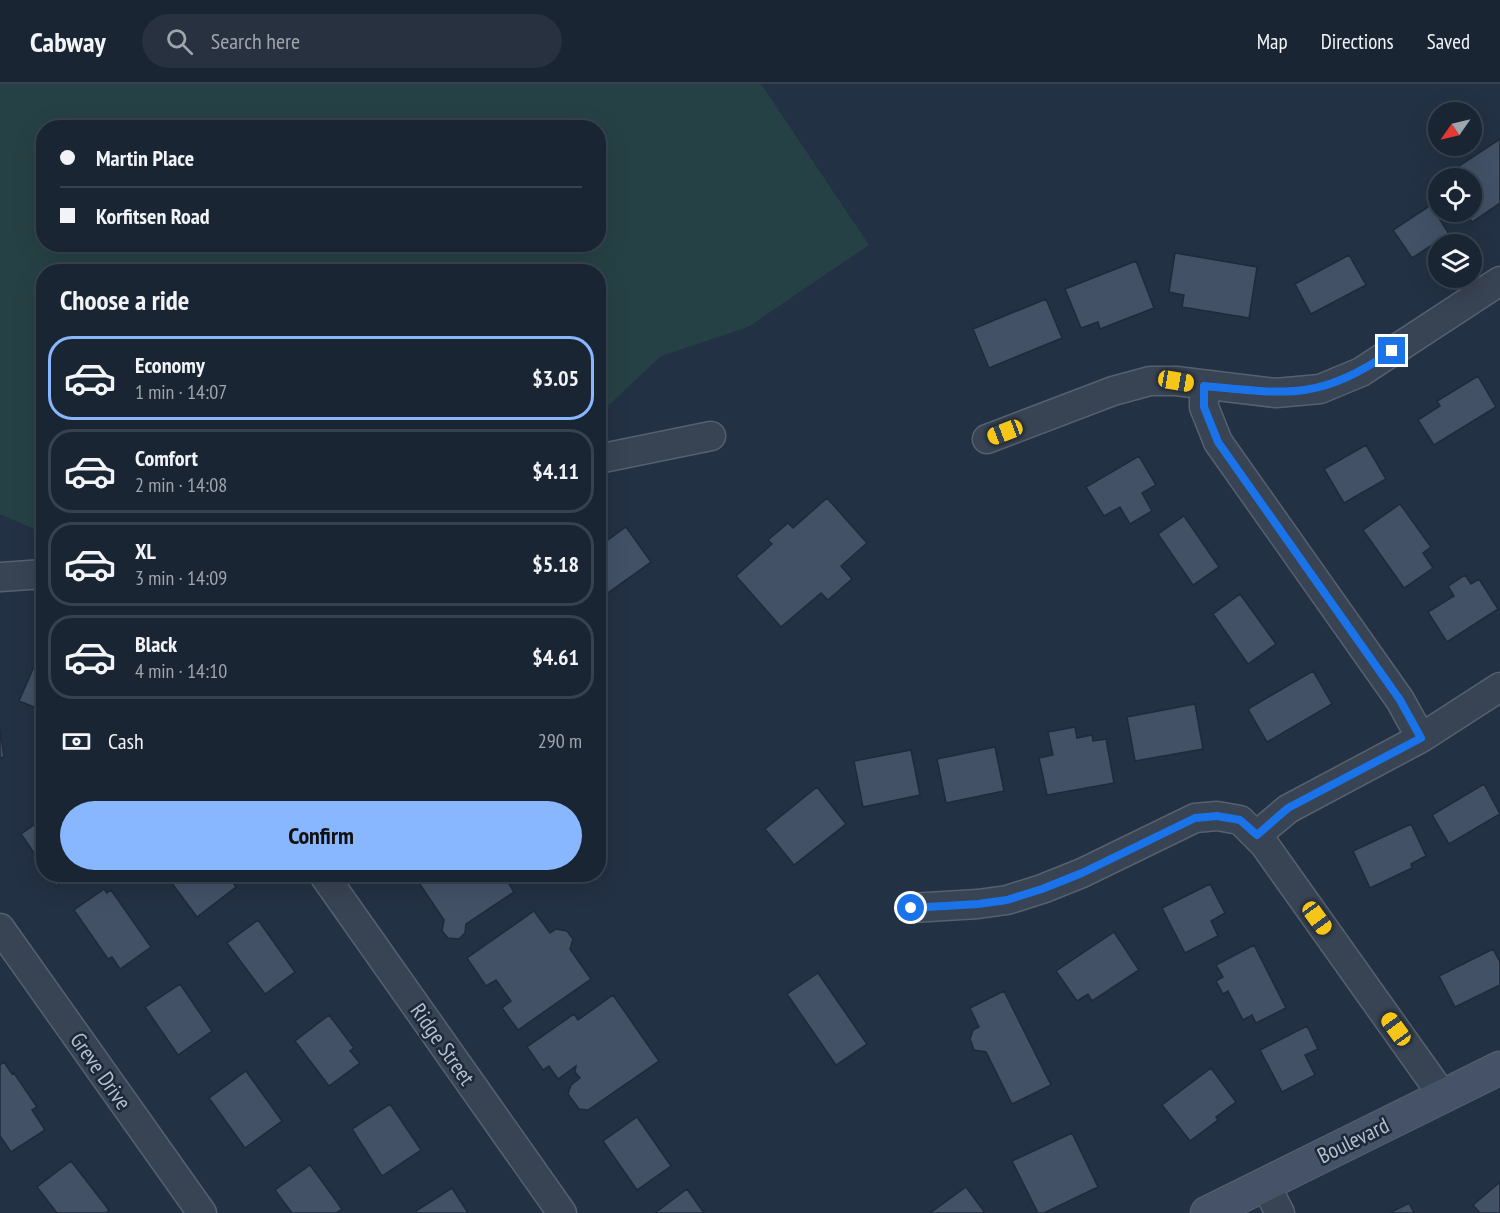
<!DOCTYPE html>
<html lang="en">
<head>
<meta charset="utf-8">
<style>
  :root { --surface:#1a2533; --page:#27313f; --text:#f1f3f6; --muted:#9fa5ac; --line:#38424e; --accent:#88b6ff }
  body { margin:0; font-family:"PT Sans Narrow",sans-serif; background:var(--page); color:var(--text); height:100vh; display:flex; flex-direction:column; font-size:22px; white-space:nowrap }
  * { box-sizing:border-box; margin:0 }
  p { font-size:20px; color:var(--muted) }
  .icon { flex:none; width:33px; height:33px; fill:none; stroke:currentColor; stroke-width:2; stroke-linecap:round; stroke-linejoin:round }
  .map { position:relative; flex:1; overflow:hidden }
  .sheet { position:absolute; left:36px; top:180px; width:570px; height:618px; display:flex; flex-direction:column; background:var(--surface); border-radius:24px; box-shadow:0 6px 24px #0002,0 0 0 2px var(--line) }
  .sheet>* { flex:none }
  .hud { position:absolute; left:36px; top:36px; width:570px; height:132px; border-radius:24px; box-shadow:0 6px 24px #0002,0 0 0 2px var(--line); display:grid; align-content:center; height:132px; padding:0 24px; background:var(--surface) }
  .needle { width:39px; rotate:236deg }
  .fabs { position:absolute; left:1428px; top:18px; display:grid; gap:12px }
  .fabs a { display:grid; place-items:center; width:54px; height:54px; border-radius:50%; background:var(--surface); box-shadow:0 6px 24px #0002,0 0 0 2px var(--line); font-size:30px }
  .end { position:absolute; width:27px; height:27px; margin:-14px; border:8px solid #1a73e8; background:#fff; box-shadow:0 0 0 3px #fff }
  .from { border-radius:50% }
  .car { position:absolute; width:18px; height:36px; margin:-18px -9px; border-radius:8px; box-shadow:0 0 4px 2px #0007; background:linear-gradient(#f5c518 24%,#345 0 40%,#f5c518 0 76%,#345 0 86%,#f5c518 0) }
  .hud b { display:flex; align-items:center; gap:21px; height:57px; font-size:22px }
  .hud b+b { border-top:2px solid var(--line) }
  .hud i { width:15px; height:15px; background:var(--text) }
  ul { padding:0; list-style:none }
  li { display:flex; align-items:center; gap:18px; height:84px; margin:0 12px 9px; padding:0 12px; border:3px solid var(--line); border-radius:24px }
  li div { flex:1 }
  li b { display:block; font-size:22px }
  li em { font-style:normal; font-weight:800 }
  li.current { border-color:var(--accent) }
  li>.icon { width:54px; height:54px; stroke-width:1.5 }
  h2 { padding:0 24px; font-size:27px; line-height:72px }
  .pay { display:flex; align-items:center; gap:15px; height:66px; padding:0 24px; font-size:22px }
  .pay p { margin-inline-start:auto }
  .primary-button { display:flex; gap:12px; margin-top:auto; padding:12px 24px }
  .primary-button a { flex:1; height:69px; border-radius:36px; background:var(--accent); color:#111; font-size:24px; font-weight:800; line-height:69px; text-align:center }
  header { display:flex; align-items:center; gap:36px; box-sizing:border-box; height:84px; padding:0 30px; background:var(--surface); border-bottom:2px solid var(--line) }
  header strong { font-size:28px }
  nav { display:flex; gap:33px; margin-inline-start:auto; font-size:21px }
  .search { width:420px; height:54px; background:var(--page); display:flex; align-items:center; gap:15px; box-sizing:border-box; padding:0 21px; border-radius:33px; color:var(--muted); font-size:22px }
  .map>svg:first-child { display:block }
</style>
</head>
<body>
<header>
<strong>Cabway</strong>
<div class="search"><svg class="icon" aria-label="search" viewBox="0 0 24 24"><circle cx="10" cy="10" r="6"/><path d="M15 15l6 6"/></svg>Search here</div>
<nav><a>Map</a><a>Directions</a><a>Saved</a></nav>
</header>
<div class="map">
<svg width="1500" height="1129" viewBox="0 0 1500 1129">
  <rect width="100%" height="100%" fill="#233144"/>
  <path fill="#264145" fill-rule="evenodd" d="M0 0H761L869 161 748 243 661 272 610 320 599 322 598 188H44L43 449 0 430ZM44 44H598V160H44Z"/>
  <path fill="#425166" stroke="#1f2a3a" stroke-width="1.5" d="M1500 55V119L1472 138 1465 128H1472V94L1442 93Z
    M1431 121 1449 150 1412 174 1393 146Z
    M1175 169 1257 183 1249 234 1182 223 1184 211 1169 208Z
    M1349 171 1366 201 1311 230 1295 200Z
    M1136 177 1154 224 1100 245 1098 238 1081 244 1065 205Z
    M1046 215 1062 254 989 284 973 245Z
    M1478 292 1496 323 1434 361 1418 336 1440 322 1437 317Z
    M1366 361 1386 395 1344 419 1324 385Z
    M1139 372 1156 401 1142 409 1152 427 1130 440 1120 423 1104 432 1086 403Z
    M827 414 867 459 841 482 852 495 828 516 821 509 781 543 736 492 772 460 768 456 788 439 793 444Z
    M1400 420 1431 463 1423 469 1433 484 1404 504 1363 446Z
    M1184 432 1219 483 1193 501 1158 450Z
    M626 443 651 478 602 513 598 509V463Z
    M1465 491 1471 500 1479 495 1498 525 1447 558 1428 528 1454 512 1448 502Z
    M1240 510 1276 560 1248 580 1213 530Z
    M40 569 44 570V627L19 617Z
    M1313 587 1332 620 1267 658 1248 625Z
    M1195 620 1203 665 1135 677 1127 633Z
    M1075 643 1077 654 1092 651 1093 657 1106 655 1114 699 1047 711 1039 674 1053 671 1048 648Z
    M0 645 4 673 0 674Z
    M995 663 1004 707 946 719 937 675Z
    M911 666 920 711 863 723 854 677Z
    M1484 700 1500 730 1449 760 1432 731Z
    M817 703 846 740 794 781 765 745Z
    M44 734V784L37 775 41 772 38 767 34 769 21 750Z
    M1411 740 1426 772 1411 780 1412 784 1370 804 1353 767Z
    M48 790H72L56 802Z
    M165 790H227L236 803 197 833Z
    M413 790H503L514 808 466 840 465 849 459 855 448 854 442 847 444 836Z
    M1210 800 1225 829 1211 837 1218 852 1185 869 1162 824Z
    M104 805 107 809 111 806 151 863 120 885 112 873 108 875 74 826Z
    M534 827 550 849 556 845 567 847 573 855 570 865 591 895 518 946 502 924 511 917 496 896 486 902 467 874Z
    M258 836 295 888 265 910 227 859Z
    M1114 848 1139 886 1092 917 1088 910 1077 917 1056 887Z
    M1254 861 1286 924 1256 939 1252 931 1243 936 1228 907 1223 910 1216 897 1223 893 1216 881Z
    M1493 865 1500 878V901L1455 923 1439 892Z
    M818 889 867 960 836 981 787 910Z
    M180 900 212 947 178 971 145 923Z
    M1004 907 1051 1001 1012 1020 986 968 974 966 970 955 973 946 979 943 970 924Z
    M613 911 659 977 588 1026 579 1025 568 1010 571 1001 580 994 575 988 576 982 558 995 549 982 543 986 527 963 574 930 578 936Z
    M329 931 354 964 350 967 360 979 329 1002 295 957Z
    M1307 942 1318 965 1305 971 1315 991 1282 1008 1260 966Z
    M4 978 12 990 14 989 37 1023 32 1026 45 1046 11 1068 0 1052V981Z
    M1211 984 1236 1018 1216 1033 1218 1036 1190 1057 1162 1021Z
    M246 987 282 1037 245 1064 209 1014Z
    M390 1020 421 1066 382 1092 352 1045Z
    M637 1033 671 1082 637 1106 603 1057Z
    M1072 1049 1098 1103 1044 1129H1038L1012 1077Z
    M71 1077 109 1126 106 1129H57L37 1103Z
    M310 1081 342 1125 336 1129H292L275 1106Z
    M1500 1098V1129H1480L1473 1121Z
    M966 1103 985 1129H930Z
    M452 1104 468 1129H417L416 1127Z
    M687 1105 704 1129H655Z
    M1409 1119 1414 1129H1390Z"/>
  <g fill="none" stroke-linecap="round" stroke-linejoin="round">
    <defs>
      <path id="street" d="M1204 302V323L1218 358 1400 616 1421 654
        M987 355 1113 307 1150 297H1176L1276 309 1320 305 1361 288 1500 197
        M598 375 711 352
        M0 493 44 490
        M1257 751 1288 725 1421 654 1500 603
        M323 790 562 1129
        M911 824 978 820 1007 816 1042 805 1082 789 1195 734 1217 732 1240 736 1264 760 1443 1012
        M0 844 202 1129
        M1265 1100 1280 1129"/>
      <path id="secondary" d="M1207 1129 1500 984"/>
    </defs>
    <use href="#street" stroke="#566170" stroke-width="31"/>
    <use href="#secondary" stroke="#566170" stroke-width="35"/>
    <use href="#street" stroke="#384353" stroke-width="28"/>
    <use href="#secondary" stroke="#465267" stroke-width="33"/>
  </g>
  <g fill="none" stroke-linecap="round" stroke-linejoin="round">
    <path stroke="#1a73e8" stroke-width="8" d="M911 824 978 820 1007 816 1042 805 1082 789 1195 734 1217 732 1240 736 1257 751 1288 724 1421 654 1400 616 1218 358 1204 323V302C1288 310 1319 317 1392 267"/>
  </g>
  <g text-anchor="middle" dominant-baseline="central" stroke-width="5" stroke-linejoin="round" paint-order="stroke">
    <g font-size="22" fill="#b5becd" stroke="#1d2838">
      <text transform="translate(443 960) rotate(55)">Ridge Street</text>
      <text transform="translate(101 987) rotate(55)">Greve Drive</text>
      <text transform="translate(1353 1056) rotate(-26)">Boulevard</text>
    </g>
  </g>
</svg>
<div class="fabs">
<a><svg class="needle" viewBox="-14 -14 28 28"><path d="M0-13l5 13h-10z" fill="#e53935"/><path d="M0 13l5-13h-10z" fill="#9fa5ac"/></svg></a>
<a><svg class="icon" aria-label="locate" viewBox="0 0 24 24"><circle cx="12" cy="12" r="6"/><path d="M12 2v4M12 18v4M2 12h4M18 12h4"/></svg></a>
<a><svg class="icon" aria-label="layers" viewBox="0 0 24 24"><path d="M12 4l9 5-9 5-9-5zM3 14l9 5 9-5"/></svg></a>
</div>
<i class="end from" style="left:911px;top:824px"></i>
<i class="end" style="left:1392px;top:267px"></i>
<i class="car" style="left:1176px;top:297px;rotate:100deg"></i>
<i class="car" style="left:1005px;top:348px;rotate:249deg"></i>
<i class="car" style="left:1317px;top:834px;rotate:144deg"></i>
<i class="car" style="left:1396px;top:945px;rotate:324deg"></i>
<div class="hud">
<b><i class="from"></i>Martin Place</b>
<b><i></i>Korfitsen Road</b>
</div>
<section class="sheet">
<h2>Choose a ride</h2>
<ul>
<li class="current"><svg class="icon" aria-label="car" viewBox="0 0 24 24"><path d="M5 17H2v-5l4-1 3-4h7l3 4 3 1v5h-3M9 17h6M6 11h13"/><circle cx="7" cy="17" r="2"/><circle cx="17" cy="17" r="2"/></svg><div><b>Economy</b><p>1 min · 14:07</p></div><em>$3.05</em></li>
<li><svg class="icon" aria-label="car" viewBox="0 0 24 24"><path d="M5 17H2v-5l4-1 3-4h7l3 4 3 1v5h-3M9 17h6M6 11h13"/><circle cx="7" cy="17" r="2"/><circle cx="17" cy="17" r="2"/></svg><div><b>Comfort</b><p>2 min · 14:08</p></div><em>$4.11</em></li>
<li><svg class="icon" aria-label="car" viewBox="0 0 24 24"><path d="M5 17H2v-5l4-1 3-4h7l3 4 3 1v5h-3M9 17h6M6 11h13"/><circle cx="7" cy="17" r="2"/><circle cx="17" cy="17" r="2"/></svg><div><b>XL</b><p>3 min · 14:09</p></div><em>$5.18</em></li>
<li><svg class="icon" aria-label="car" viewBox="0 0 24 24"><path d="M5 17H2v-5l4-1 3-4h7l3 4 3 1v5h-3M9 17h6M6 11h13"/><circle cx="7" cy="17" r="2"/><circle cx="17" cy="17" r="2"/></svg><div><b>Black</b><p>4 min · 14:10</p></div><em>$4.61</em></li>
</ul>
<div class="pay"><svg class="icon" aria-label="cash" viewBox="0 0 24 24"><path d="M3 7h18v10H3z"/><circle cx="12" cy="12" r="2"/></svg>Cash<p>290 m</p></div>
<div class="primary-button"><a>Confirm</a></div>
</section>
</div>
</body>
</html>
